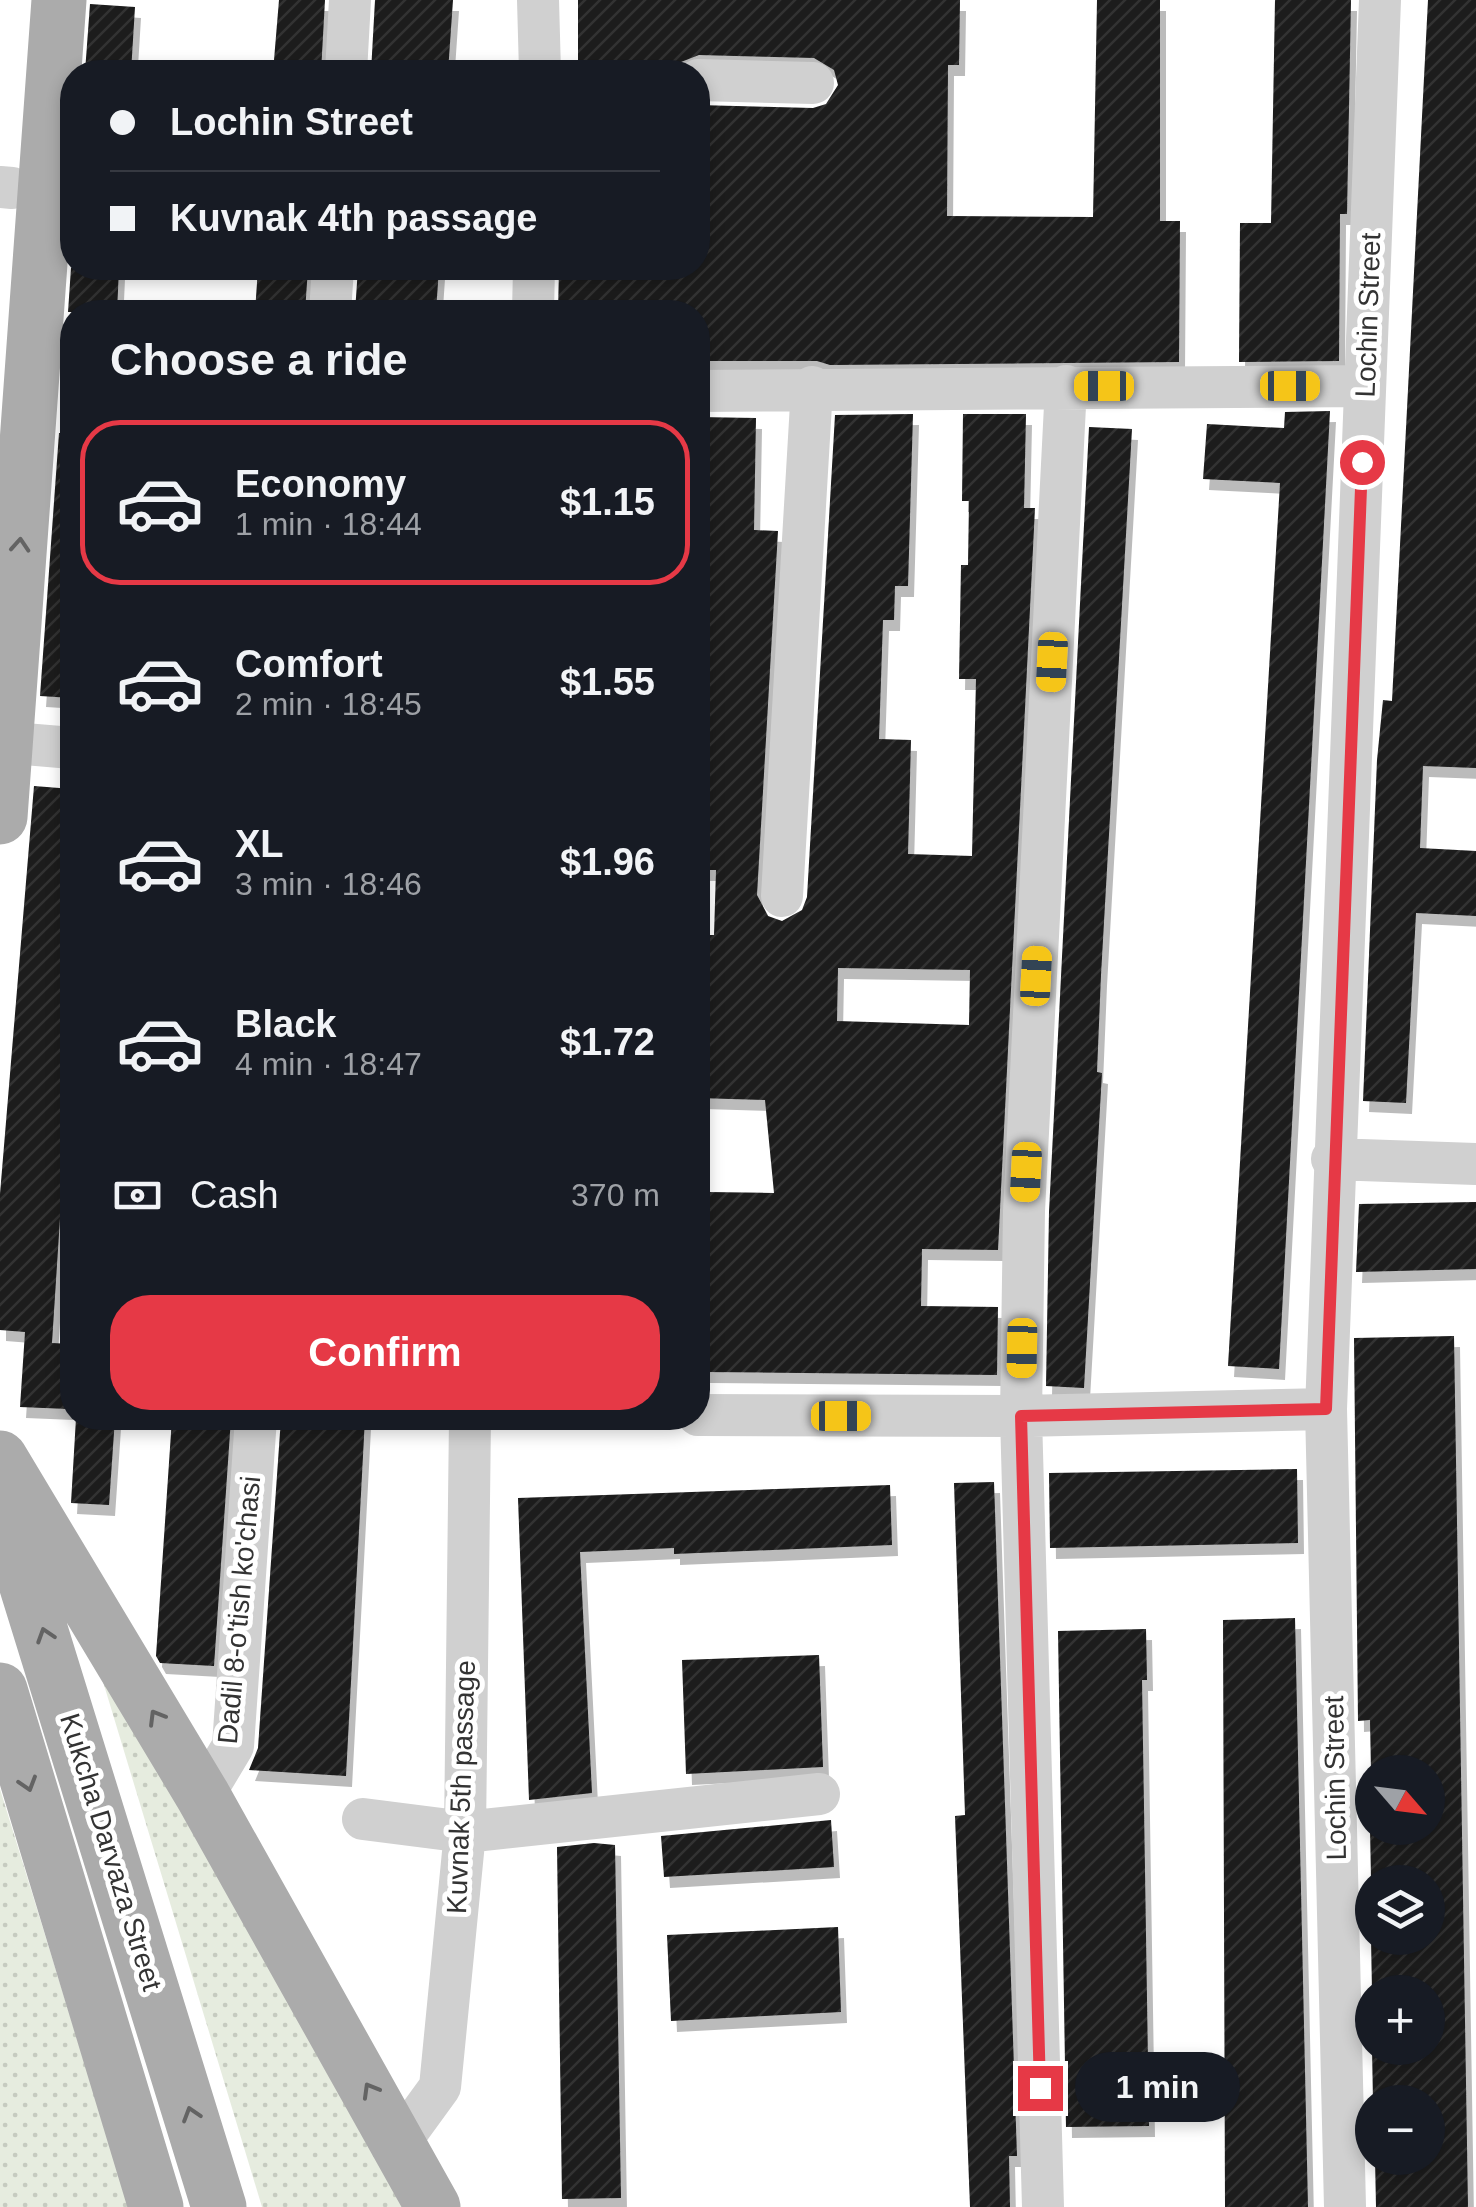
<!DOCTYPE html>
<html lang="en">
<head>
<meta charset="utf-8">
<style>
  :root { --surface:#171b24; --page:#20242c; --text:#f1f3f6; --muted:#9ea1a6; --line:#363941; --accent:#e63946 }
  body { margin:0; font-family:Arial,sans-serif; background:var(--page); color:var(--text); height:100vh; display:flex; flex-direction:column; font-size:38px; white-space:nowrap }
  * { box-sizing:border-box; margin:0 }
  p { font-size:32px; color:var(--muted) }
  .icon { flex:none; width:55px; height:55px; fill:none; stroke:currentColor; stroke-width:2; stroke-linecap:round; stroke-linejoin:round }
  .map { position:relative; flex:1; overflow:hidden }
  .drawer { position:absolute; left:60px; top:300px; width:650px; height:1130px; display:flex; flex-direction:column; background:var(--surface); border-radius:40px; box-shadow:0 5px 15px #0003 }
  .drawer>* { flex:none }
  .banner { position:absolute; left:60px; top:60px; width:650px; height:220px; border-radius:40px; box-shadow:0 5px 15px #0003; display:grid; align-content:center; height:220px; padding:0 50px; background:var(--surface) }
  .needle { width:65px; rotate:118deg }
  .fabs { position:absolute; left:1355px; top:1755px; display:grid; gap:20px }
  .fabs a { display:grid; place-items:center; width:90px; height:90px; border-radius:50%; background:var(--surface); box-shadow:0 5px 15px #0003; font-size:50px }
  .end { position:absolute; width:45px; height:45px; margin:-22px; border:12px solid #e63946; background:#fff; box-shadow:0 0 0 5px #fff }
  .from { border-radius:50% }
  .bubble { position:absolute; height:70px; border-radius:35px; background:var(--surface); box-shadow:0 5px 15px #0003; font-size:32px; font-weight:700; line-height:70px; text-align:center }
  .car { position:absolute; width:30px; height:60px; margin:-30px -15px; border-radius:12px; box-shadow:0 0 8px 2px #0007; background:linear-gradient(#f5c518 24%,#345 0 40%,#f5c518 0 76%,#345 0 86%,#f5c518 0) }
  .banner b { display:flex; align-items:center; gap:35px; height:95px; font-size:38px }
  .banner b+b { border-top:2px solid var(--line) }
  .banner i { width:25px; height:25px; background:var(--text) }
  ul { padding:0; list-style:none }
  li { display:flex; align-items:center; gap:30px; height:165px; margin:0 20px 15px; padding:0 30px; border:5px solid transparent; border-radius:40px }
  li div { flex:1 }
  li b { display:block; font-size:38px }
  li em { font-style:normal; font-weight:700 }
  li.active { border-color:var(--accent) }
  li>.icon { width:90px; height:90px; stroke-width:1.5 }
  h2 { padding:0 50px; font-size:45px; line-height:120px }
  .pay { display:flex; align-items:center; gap:25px; height:110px; padding:0 50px; font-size:38px }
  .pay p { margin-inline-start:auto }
  .action { display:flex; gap:20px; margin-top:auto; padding:20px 50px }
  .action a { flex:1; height:115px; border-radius:40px; background:var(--accent); color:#fff; font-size:40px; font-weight:700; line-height:115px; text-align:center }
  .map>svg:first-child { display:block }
</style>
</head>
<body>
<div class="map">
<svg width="1476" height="2207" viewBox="0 0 1476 2207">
  <defs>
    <pattern id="grass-dots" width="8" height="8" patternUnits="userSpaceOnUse" patternTransform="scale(2.5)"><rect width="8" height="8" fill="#e6ecdf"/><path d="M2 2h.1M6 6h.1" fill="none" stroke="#c6cbc0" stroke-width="1.8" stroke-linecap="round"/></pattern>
    <pattern id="building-hatch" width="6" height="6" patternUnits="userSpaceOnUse" patternTransform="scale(2.5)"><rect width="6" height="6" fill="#1a1a1a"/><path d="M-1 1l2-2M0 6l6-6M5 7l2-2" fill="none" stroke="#333"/></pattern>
    <filter id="shadow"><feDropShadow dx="6" dy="11" stdDeviation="0" flood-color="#0004"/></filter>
  </defs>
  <rect width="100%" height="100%" fill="#fff"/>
  <path fill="url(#grass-dots)" d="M91 1642 409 2207H262Z
    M0 1789 129 2207H0Z"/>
  <path fill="url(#building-hatch)" fill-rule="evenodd" filter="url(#shadow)" d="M279 0H325L321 72H273Z
    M375 0H453L448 72H371Z
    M578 0H960L959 65H948L947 216 1093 217 1097 0H1160V221H1180L1179 362 830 365 817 361H698V312H558L559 268H698V105L813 108 826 104 838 85 834 70 814 58 699 55 681 62H578Z
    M1275 0H1351L1347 214H1340L1339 361 1239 362 1240 223H1271Z
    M1428 0H1476V768L1423 766 1420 848 1476 851V916L1416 913 1406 1103 1363 1101 1377 760 1383 700 1392 701Z
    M90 4 135 7 131 72H85Z
    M71 268H119L117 312H68Z
    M258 268H308L305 312H255Z
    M358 268H439L436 312H355Z
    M1330 411 1279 1369 1228 1366 1280 483 1203 479 1207 424 1284 428 1285 412Z
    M913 414 908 586H895L894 620H883L879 739 911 740 908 854 972 856 976 679H959L961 565H968L969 501H962L963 414H1026L1024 508H1035L998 1250 922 1249 921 1306 998 1307 997 1375 703 1372 698 1368V1294L704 1295 707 1192 774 1193 765 1100 698 1098V935H714L716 870H698V417L756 418 754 530 778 531 757 895 768 916 782 921 802 910 807 897 835 415ZM838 968 970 970 969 1025 837 1021Z
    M1089 427 1132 429 1101 975 1097 1072 1102 1073 1084 1388 1046 1386 1049 1212Z
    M59 433 72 434V698L40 696Z
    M34 786 72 789V1031L52 1343 72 1344 68 1409 20 1407 25 1332 0 1330V1194Z
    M1476 1202V1269L1356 1272 1359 1204Z
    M1454 1336 1468 2207H1376L1375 2158H1428V2102H1373L1372 2048H1428V1991L1372 1992 1371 1938H1428V1880H1371L1370 1828H1428V1772H1371L1370 1720 1358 1721 1354 1338Z
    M76 1418H115L109 1505 71 1503Z
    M172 1418H231L214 1666 160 1663 156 1656Z
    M281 1418H365L346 1776 249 1770 258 1748Z
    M1297 1469 1298 1543 1050 1548 1049 1473Z
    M994 1482 1017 2156H1009L1010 2207H970L955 1816 965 1815 954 1483Z
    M890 1485 892 1545 674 1554V1548L580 1552 592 1793 529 1800 518 1498Z
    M1295 1618 1308 2207H1225L1223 1620Z
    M1146 1629 1147 1680H1142L1149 2126 1066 2127 1058 1631Z
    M819 1655 823 1767 686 1774 682 1660Z
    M831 1820 834 1867 664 1877 661 1836Z
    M594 1843 615 1845 621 2198 562 2199 557 1847Z
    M838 1927 841 2012 671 2021 667 1935Z"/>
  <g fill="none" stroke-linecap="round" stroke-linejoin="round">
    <path stroke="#d0d0d0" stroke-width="42" d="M538 0 540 72
      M346 72 350 0
      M698 80 813 83
      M0 187 12 188
      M330 312 333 268
      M533 312 534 268
      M698 391 1365 386
      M0 742 72 748
      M782 896 812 387
      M1332 1159 1476 1164
      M698 1415 1021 1416 1326 1409
      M203 1796 233 1746 256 1418
      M363 1819 465 1832 819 1794
      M400 2142 440 2087 465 1832 470 1418
      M1043 2207 1021 1416 1024 1211 1066 386
      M1345 2207 1326 1409 1380 0"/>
    <path stroke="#ababab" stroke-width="55" d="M0 817 59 0
      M0 1458 203 1796 433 2207
      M1 1503 219 2207
      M0 1690 156 2207"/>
  </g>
  <defs><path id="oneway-chevron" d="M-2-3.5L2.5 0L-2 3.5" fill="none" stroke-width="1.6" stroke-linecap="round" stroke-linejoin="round" transform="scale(2.5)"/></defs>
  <g stroke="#636363">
    <use href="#oneway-chevron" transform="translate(20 545) rotate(-86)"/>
    <use href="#oneway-chevron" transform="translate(45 1635) rotate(-108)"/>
    <use href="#oneway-chevron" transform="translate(156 1717) rotate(-121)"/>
    <use href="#oneway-chevron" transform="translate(28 1784) rotate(73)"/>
    <use href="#oneway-chevron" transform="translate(370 2090) rotate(-120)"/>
    <use href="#oneway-chevron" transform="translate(191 2114) rotate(-107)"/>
  </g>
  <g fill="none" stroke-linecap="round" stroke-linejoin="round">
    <path stroke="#e63946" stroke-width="12" d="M1040 2088 1021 1416 1326 1409 1362 462"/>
  </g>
  <g text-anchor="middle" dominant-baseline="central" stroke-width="10" stroke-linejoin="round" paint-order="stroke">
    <g font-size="28" fill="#333" stroke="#fff">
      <text transform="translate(1368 315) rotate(-88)">Lochin Street</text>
      <text transform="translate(239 1610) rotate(-85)">Dadil 8-o'tish ko'chasi</text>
      <text transform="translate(1335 1778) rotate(-91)">Lochin Street</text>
      <text transform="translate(461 1787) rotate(-88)">Kuvnak 5th passage</text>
      <text transform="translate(111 1852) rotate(73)">Kukcha Darvaza Street</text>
    </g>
  </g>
</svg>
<div class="fabs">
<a><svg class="needle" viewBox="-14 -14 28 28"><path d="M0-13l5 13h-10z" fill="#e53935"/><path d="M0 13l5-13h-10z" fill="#9ea1a6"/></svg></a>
<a><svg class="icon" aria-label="layers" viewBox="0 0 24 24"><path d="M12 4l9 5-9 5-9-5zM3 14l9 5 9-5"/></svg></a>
<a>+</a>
<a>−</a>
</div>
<i class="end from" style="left:1362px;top:462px"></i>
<i class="end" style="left:1040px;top:2088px"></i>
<div class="bubble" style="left:1075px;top:2052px;width:165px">1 min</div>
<i class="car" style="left:1104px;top:386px;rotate:270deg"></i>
<i class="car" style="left:1290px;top:386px;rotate:90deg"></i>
<i class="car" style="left:1052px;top:662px;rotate:183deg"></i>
<i class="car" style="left:1036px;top:976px;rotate:3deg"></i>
<i class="car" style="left:1026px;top:1172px;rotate:183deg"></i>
<i class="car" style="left:1022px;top:1348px;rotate:181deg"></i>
<i class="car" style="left:841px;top:1416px;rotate:90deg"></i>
<div class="banner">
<b><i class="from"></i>Lochin Street</b>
<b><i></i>Kuvnak 4th passage</b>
</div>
<section class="drawer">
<h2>Choose a ride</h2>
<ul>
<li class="active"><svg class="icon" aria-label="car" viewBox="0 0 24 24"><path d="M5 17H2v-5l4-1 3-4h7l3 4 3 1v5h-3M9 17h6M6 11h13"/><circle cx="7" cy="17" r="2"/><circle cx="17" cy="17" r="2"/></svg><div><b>Economy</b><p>1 min · 18:44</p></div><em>$1.15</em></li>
<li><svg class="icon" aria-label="car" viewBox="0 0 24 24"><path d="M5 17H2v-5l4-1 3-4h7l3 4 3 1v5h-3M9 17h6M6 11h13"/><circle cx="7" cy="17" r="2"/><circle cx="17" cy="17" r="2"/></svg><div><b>Comfort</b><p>2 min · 18:45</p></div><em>$1.55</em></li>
<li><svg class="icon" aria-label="car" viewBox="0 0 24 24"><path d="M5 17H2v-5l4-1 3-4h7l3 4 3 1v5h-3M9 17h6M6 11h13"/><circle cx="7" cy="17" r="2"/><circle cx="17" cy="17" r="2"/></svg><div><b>XL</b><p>3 min · 18:46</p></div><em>$1.96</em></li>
<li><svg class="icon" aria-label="car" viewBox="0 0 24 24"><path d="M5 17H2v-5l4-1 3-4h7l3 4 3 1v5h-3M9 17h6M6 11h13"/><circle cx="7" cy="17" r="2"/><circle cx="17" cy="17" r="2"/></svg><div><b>Black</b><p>4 min · 18:47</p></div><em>$1.72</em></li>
</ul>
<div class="pay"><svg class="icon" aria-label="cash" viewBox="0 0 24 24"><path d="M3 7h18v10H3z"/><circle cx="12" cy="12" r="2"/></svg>Cash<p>370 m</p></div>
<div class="action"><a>Confirm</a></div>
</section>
</div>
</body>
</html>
